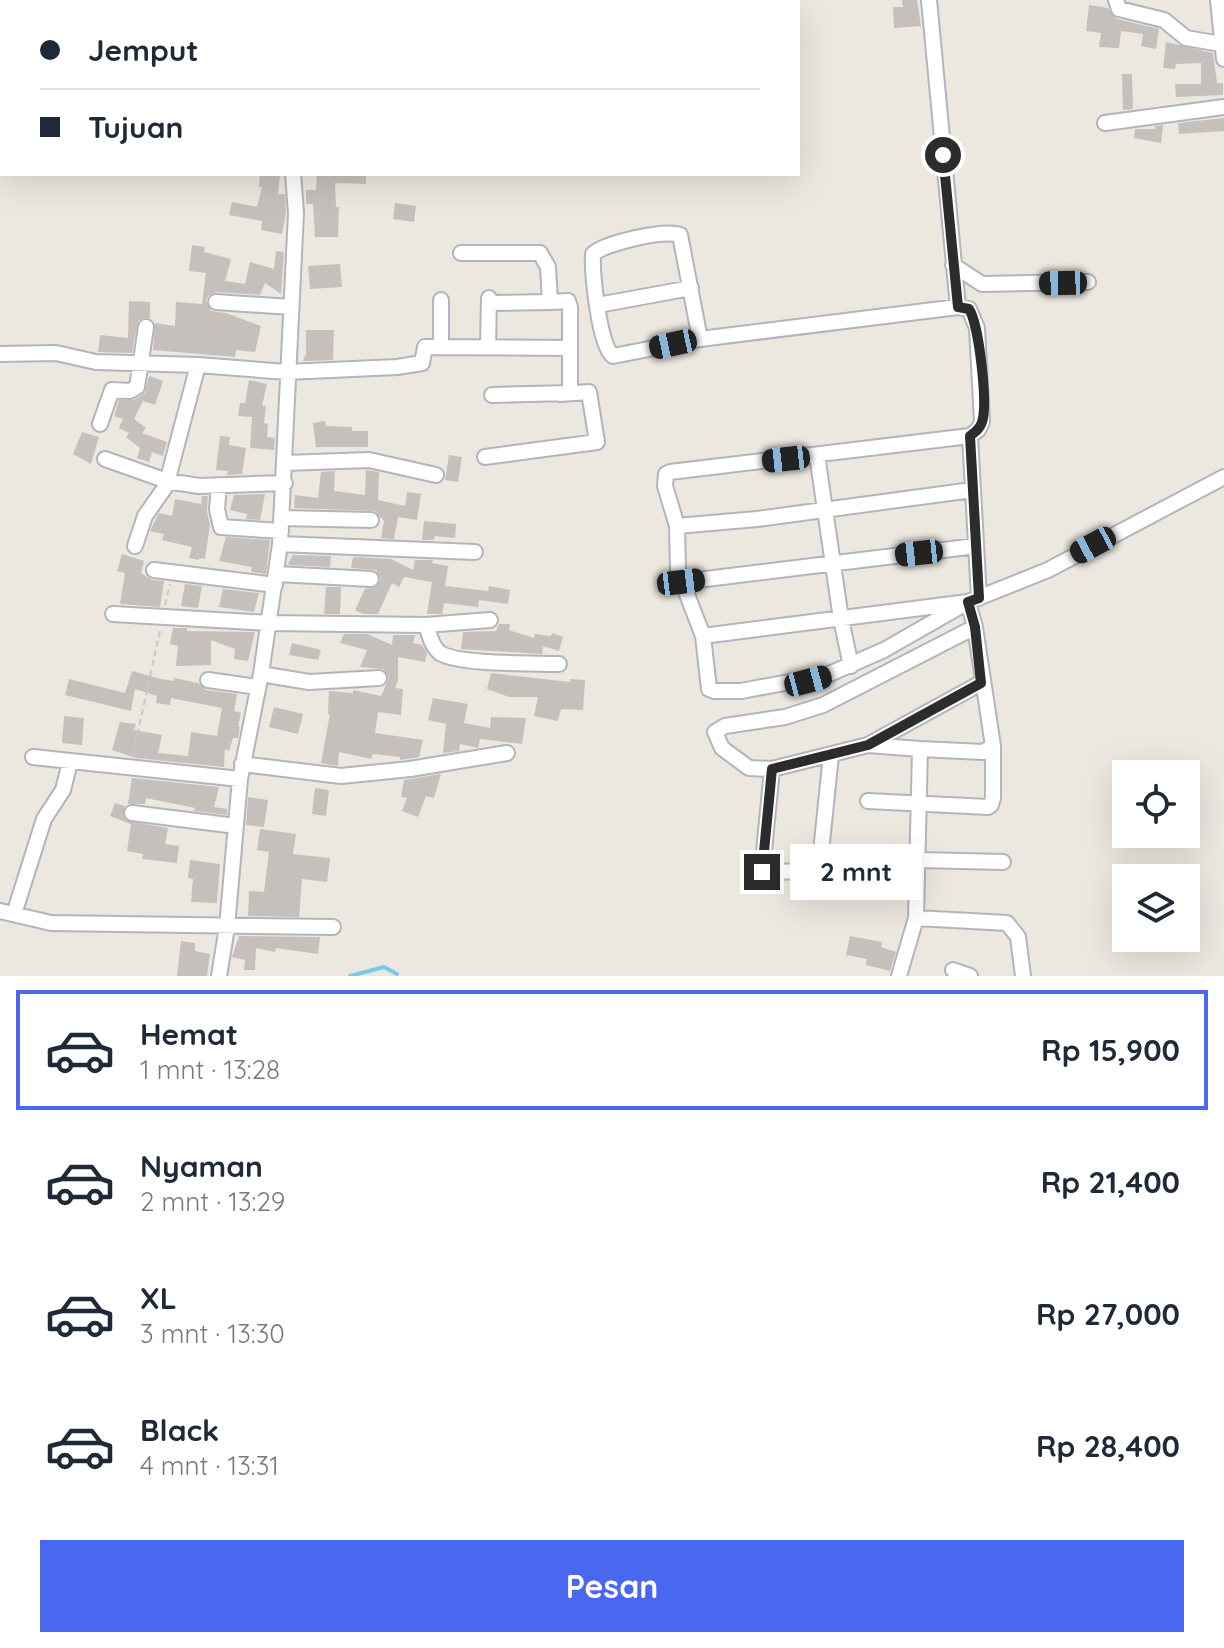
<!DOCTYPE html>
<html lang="id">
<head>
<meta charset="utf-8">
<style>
  :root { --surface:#fff; --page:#f2f2f3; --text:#1f2937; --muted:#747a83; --line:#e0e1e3; --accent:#4967ef }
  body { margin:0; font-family:Quicksand,sans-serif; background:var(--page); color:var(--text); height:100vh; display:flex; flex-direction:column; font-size:30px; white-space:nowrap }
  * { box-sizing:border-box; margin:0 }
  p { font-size:26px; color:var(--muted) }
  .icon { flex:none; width:44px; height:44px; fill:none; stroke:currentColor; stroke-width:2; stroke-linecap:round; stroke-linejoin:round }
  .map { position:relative; height:976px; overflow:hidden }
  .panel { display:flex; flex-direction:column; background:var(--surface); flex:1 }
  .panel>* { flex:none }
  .banner { position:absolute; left:0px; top:0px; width:800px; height:176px; box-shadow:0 8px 32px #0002; display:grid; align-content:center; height:176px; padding:0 40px; background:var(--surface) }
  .buttons { position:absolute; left:1112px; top:760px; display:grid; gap:16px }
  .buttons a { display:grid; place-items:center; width:88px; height:88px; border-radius:0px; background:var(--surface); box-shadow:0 8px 32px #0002; font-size:40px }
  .end { position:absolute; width:36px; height:36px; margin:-18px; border:10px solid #2c2c2c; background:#fff; box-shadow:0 0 0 4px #fff }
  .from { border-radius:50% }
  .bubble { position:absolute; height:56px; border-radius:0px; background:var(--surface); box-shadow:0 8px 32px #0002; font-size:26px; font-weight:700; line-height:56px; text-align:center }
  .car { position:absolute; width:24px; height:48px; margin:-24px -12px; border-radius:10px; box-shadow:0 0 6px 2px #0007; background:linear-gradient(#222 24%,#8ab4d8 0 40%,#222 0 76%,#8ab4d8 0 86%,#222 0) }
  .banner b { display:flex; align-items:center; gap:28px; height:76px; font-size:30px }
  .banner b+b { border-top:2px solid var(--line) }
  .banner i { width:20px; height:20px; background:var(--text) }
  ul { padding:14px 0 0; list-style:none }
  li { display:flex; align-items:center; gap:24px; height:120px; margin:0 16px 12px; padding:0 24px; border:4px solid transparent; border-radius:0px }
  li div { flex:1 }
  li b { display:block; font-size:30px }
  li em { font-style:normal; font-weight:700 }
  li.active { border-color:var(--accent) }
  li>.icon { width:72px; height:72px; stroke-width:1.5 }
  .cta { display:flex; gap:16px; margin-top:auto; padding:16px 40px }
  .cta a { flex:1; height:92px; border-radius:0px; background:var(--accent); color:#fff; font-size:32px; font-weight:700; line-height:92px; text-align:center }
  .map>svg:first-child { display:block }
</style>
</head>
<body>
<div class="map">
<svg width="1224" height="976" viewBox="0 0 1224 976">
  <rect width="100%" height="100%" fill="#ece7df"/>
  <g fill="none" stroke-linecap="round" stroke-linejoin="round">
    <path stroke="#78cae8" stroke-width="4" d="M350 976 384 967 397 974"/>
  </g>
  <path fill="#c5c0bb" d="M902 0H917L921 26 894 28 893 7H903Z
    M1089 5 1108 8 1117 19 1159 29 1156 49 1141 46 1143 34 1121 31 1119 48 1099 47 1101 33 1086 31Z
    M1166 42 1213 53 1217 83H1223V95L1176 97 1175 84H1201V63L1176 64 1175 69 1163 68Z
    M1122 74H1132L1133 109 1123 110Z
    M1224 118V131L1179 134 1178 123Z
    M1163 125 1161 143 1134 138 1135 129H1155V126Z
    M260 174 280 175 278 194H285L286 213 282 234 261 230 262 221 229 215 232 202 257 207 262 187H259Z
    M317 174H366V184L335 183 336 207H339L338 237H315L313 204H306V190H316Z
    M395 203 416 206 414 222 393 219Z
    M192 245 205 247 204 252 231 259 225 281 245 284 250 262 274 269 276 251 284 252 281 294 265 283 260 295 216 292 208 296 206 301 211 311 226 313 261 326 255 352 236 350 235 357 153 350 155 323 175 326 176 302 202 304 206 273 189 271Z
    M340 264 342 287 310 289 308 266Z
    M129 301 150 302V318H143L138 321 132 353 98 352 100 335 128 338Z
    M306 330H334L333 360 303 361 306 354Z
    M149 376 163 381 155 405 143 401 134 419 146 428 142 433 167 442 163 456 152 452 149 462 137 458 140 448 126 437 129 433 119 428 123 419 114 416 119 400H134L145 393Z
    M249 380 267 384 262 406H266L264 423 268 424 267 437 275 438 274 450 250 448 252 417 238 416 240 403H245Z
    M325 421 326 426 352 427V431H368V447H316L313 423Z
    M82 432 99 437 91 464 73 454Z
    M220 436 230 437 229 445 246 448 242 474 227 475 228 471 216 470Z
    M449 455 462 457 458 482 445 480Z
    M366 470 379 472 378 500 405 506 407 492 421 494 417 520 398 517 394 539 381 538 384 521 375 511 294 508 295 495 318 498 321 472 335 471 334 491 365 495Z
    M265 494 260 520 246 519 247 514 230 510 234 495Z
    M202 496H208L207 511 210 525 205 559 199 558V560L189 558 192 547 162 540 164 534 150 531 159 513 172 516 175 499 201 504Z
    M424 521 456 524 455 538 435 536 434 540H422Z
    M226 537 270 540 266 574 251 572 252 567 219 561Z
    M122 554 144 561 141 573 152 580 164 581 160 607 120 604 125 573 117 571Z
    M293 555 331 556 330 567 290 565 288 564Z
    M353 557 391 559 413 570 415 560H433L432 563 448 566 445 586 488 591 489 586 510 590 508 604 479 600 478 607 444 603 442 614H427L432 582 404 577 399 587 392 583 378 614H363L355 610 365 589 376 587 381 579 376 570 351 568Z
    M185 584 202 586 198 608 181 606Z
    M326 587H341L340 614H324Z
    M223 589 259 593 254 612 219 607Z
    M499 624H510L509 630 534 638 535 634 551 636 552 633 563 637 559 651 543 646 542 654 461 649 463 632 496 631Z
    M173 628H187V631L255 632 248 661 234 659 235 649 211 640V665L176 666 178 646 170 644Z
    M344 634H367L392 645 393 635H415L413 643 422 645 427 653 425 662 398 657V681L395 688 403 689 401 715 378 712 375 733 423 740 419 757 400 760V757L373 754 371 759 339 752 338 766 321 763 330 714H328L329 691 353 693V690L381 696 389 678 383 669 360 667 367 650 340 643Z
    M292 643 321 650 318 660 289 655Z
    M132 671 161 679 174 681V678L198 683 206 690 237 694 234 711 241 713 238 727H240L238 738H233L229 751 225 749 224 767 136 758 112 750 120 722 136 724 134 730 162 735 158 753 188 756 191 732 217 736 222 708 171 698 170 705 156 703 157 696 135 689 131 711 65 695 69 679 125 693Z
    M491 673 570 682V679L585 680 583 710 561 709 558 721 534 716 538 697H509L487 689Z
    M433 698 468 704 464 723 490 728 491 717 526 718 522 744 480 739 478 748 460 744 459 751 443 753 446 724 428 720Z
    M274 707 303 714 298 734 269 727Z
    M64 716 84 718 82 745 62 743Z
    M441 774 434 798 426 796 418 817 402 811 407 798 401 797 404 780Z
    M132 778 219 787 214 807 227 809V815L194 811 195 808 146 798 145 804H128Z
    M315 788 329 790 326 816 312 814Z
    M248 797 268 800 264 827 246 825Z
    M115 803 125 806 123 816 127 821 168 828 165 844 179 846 177 863 142 859 143 854 127 851 131 824 110 816Z
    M260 829 296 834 293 854 330 858 327 882 302 879 299 917 248 916 249 891 264 892 269 852 257 850Z
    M190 860 220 864 217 903 191 902 193 879 188 878Z
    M239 936 320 937 318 954 276 948 275 952 256 948 255 970H244L245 960 232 957Z
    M850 936 882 942 881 947 896 952 890 971 866 965 867 959 846 955Z
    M181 941 195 943V951L210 954 207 976H177Z"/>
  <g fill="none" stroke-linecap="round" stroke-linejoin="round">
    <defs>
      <path id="minor" d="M137 0 138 2
        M465 0 479 2
        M499 0V2
        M600 0V2
        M929 0 958 307 969 309 977 328 982 422 978 430 970 436 979 598
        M1116 0 1119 9 1164 20 1186 38 1221 44
        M1218 0 1224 59
        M49 2 68 0
        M285 2V0
        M653 2 661 0
        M0 7H2
        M1105 123 1224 107
        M461 253H540L548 267 550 302 568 301 570 307V393L492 395
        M953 265 982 284 1088 282
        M216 302 291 307
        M489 303 550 302
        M598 305 691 288
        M700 339 680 235C665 229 605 243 593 254 592 273 599 346 613 356L700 339 958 307
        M441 347V300
        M488 347 489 298
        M0 354 56 353 96 362 198 365 287 372 397 367 422 363 425 347 570 348
        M100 424 112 390 130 391 137 387 146 327
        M970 436 670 472 666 474 665 486 677 526 678 571 703 636 709 689 714 691H741L827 675 884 650 968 602 975 627
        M817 455 841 619 851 666
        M485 457 597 442 589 392 560 394
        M105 459 167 481 199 486 285 483
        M285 463 369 460 436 475
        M219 486 217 509 221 527 281 531
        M282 518 371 520
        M677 526 757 519 972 490
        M280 544 475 552
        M135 546 145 516 166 486 198 365
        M154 570 275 585
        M277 574 371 579
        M681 582 976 546
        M113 614 269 623 426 625C429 634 432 647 440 653 459 665 533 663 559 664
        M426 625 490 620
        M703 636 968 602 1048 570 1224 477
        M261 674 309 682 379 678
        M208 680 258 687
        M868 745 920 749 916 918 1007 923 1018 937 1023 976
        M920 749 983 752 993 746 975 627 823 705 785 717 725 726 715 732 722 748 749 768 772 769 868 745 981 683
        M33 757 240 779
        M242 764 341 776 410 769 507 753
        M772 769 762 872 819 871 831 755
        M868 801 988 807 991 805 993 798V746
        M132 813 236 826
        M918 860 1003 862
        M0 911 51 923 333 927
        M14 914 44 819 63 790 70 762
        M953 970 970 976
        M219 976 227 927 240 779 261 674 280 544 296 213 293 174
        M899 976 916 918"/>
    </defs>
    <use href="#minor" stroke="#b2b5be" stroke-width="18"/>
    <path stroke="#c8c8c8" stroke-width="2" stroke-dasharray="6 4" stroke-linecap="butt" d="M165 605 170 584
      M133 754 160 631"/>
    <use href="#minor" stroke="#fff" stroke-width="14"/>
  </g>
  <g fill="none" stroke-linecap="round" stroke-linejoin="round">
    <path stroke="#2c2c2c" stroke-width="10" d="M762 872 772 769 868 745 981 683 975 627 968 602 979 598 970 436C975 432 980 429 982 422 988 404 979 324 969 309L958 307 943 155"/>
  </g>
</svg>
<div class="buttons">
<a><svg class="icon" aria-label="locate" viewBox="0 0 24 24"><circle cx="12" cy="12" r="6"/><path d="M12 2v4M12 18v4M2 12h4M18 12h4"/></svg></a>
<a><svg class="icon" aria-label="layers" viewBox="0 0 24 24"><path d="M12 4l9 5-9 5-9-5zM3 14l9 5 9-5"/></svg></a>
</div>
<i class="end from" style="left:943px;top:155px"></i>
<i class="end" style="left:762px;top:872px"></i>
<div class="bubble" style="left:790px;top:844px;width:132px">2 mnt</div>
<i class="car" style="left:1063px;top:283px;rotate:269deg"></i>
<i class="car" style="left:673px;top:344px;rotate:258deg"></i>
<i class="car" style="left:786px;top:459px;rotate:264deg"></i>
<i class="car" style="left:1093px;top:545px;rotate:242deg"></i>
<i class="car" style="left:919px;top:553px;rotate:264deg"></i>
<i class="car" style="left:681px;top:582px;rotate:83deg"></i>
<i class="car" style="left:808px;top:681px;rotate:75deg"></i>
<div class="banner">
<b><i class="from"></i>Jemput</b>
<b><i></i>Tujuan</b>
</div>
</div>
<section class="panel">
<ul>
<li class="active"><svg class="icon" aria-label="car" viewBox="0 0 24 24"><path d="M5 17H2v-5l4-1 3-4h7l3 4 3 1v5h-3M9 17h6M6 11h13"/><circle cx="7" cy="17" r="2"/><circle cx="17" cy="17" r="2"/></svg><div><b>Hemat</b><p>1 mnt · 13:28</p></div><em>Rp 15,900</em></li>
<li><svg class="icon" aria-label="car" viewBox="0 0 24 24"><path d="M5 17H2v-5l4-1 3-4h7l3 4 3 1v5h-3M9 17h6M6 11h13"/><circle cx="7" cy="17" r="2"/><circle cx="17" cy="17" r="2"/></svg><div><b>Nyaman</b><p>2 mnt · 13:29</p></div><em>Rp 21,400</em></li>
<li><svg class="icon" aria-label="car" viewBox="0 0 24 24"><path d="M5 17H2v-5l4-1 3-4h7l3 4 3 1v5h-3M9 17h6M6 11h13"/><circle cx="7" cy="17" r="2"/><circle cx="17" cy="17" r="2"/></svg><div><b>XL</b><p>3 mnt · 13:30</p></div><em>Rp 27,000</em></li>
<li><svg class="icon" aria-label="car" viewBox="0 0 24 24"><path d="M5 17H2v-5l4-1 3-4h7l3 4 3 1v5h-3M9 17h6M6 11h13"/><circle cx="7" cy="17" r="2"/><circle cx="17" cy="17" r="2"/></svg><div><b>Black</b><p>4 mnt · 13:31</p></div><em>Rp 28,400</em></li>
</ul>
<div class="cta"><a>Pesan</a></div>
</section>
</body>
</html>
